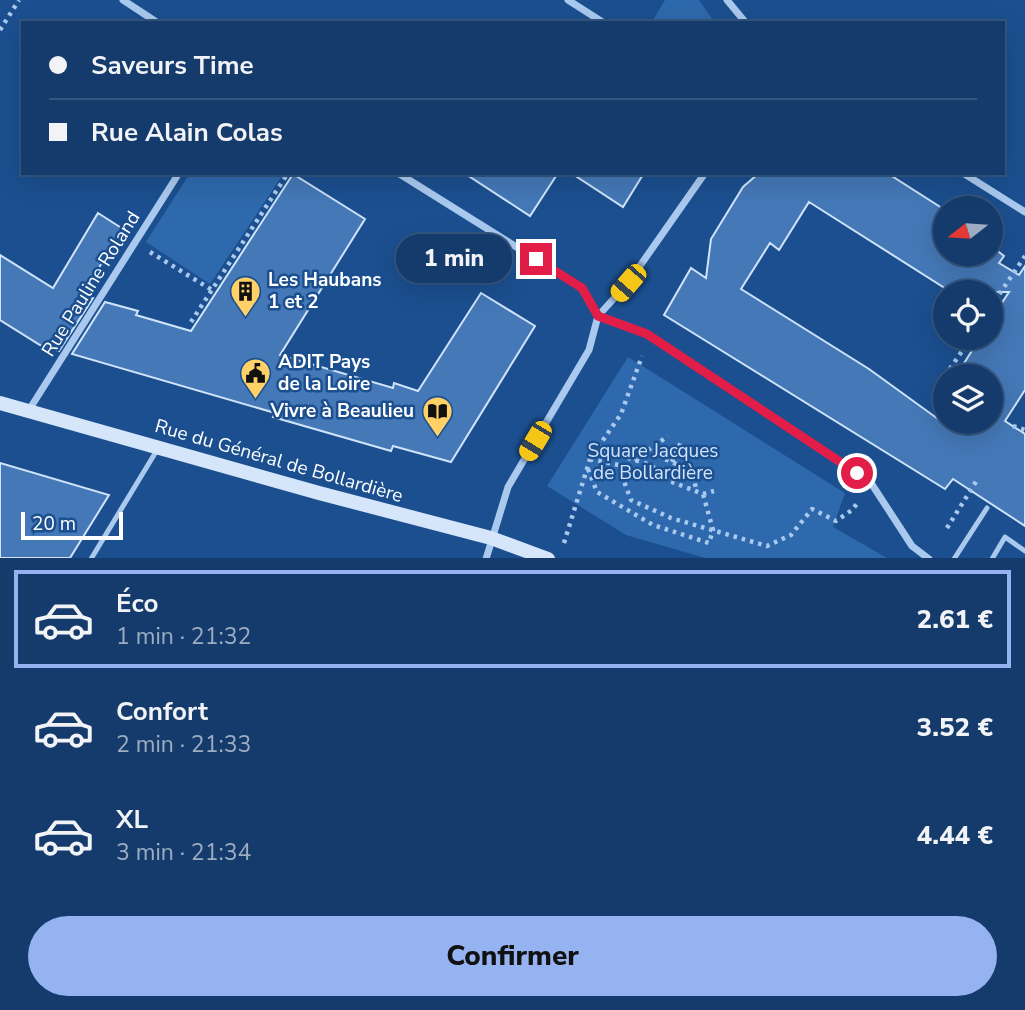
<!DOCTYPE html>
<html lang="fr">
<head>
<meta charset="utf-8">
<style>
  :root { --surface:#143b6b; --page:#214673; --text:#f1f3f6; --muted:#9dadc1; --line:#33557e; --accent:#95b2f1 }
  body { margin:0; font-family:"Nunito Sans",sans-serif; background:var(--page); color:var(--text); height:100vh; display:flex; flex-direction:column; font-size:26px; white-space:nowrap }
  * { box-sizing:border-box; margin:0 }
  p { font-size:23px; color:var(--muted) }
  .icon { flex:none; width:38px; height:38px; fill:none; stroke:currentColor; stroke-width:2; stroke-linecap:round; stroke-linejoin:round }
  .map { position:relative; height:558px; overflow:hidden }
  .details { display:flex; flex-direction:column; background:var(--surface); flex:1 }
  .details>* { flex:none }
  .guide { position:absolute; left:21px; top:21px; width:984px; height:154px; border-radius:0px; box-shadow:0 7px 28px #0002,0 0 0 2px var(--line); display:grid; align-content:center; height:154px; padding:0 28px; background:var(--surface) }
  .needle { width:46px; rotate:253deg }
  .fabs { position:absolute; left:933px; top:196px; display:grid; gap:14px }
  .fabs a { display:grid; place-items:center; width:70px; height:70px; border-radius:50%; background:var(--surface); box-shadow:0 7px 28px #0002,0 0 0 2px var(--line); font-size:35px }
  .scale { position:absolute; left:21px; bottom:18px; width:102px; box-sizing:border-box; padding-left:7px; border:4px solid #fff; border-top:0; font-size:19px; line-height:24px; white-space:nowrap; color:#fff; -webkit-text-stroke:5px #1b4f8f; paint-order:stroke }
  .end { position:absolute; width:32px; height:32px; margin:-16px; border:9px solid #e11d48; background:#fff; box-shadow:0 0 0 4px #fff }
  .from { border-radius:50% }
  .bubble { position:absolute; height:49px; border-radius:24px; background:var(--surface); box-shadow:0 7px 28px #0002,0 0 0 2px var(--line); font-size:23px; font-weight:800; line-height:49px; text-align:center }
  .car { position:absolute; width:21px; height:42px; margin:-21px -10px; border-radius:9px; box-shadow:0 0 5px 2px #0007; background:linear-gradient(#f5c518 24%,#345 0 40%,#f5c518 0 76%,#345 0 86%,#f5c518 0) }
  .guide b { display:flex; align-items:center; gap:24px; height:66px; font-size:26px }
  .guide b+b { border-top:2px solid var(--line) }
  .guide i { width:18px; height:18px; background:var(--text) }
  ul { padding:12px 0 0; list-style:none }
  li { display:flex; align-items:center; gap:21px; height:98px; margin:0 14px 10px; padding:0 14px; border:4px solid transparent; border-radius:0px }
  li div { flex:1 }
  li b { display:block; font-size:26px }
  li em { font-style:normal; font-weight:800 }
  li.active { border-color:var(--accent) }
  li>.icon { width:63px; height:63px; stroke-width:1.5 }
  .button { display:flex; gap:14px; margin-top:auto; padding:14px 28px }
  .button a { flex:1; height:80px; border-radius:42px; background:var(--accent); color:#111; font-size:28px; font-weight:800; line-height:80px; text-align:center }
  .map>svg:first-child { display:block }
</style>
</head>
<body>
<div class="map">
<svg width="1025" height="559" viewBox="0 0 1025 559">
  <rect width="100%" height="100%" fill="#1b4f8f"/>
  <path fill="#2e69ad" d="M665 0H699L715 23H651Z
    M190 173H284L210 284 146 242Z
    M628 357 845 493 833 527 887 558H705L626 535 547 486Z"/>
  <path fill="#4478b7" stroke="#cfe3fa" stroke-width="2" fill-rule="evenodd" d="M464 173H558L530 216Z
    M571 173H644L623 207Z
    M759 173H887L945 210V254H990V245L1004 256 999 263 1019 275 1025 266V390L1005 421 1025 434V526L953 479 945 489 664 315 691 268 706 278 711 239 743 187ZM809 202 951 292H1009L990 321V338H980L961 368 975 376H990V422H947L945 424 869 369 741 289 770 243 779 250Z
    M293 174 365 219 280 355 393 388 394 383 418 391 481 293 535 326 451 462 393 446 391 451 273 417 275 413 72 354 105 302 138 311 136 315 191 331Z
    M98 213 123 229 82 295 93 298 59 351 40 345 0 320V255L53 288Z
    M0 463 109 495 70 558H0Z"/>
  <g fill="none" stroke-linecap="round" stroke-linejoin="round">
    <path stroke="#a9c9ee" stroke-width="4.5" stroke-dasharray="3.5 5" stroke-linecap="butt" d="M0 30 19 0
      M150 252 212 290
      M990 308 1025 256
      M191 322 288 173
      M945 376 971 338
      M945 376 935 391 945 400
      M1013 426 1025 430
      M654 446 668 436
      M595 448 651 465 667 480 703 494 714 491
      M590 459 623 466 622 476 631 500 671 518 767 546 791 535 812 509 836 521 852 510 859 501
      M634 460 654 446 662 458 693 471 696 490
      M672 462 681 442
      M588 469 597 492 653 525 709 543 713 530 703 494
      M947 528 977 480
      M564 543 590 459 621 414 642 356"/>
    <path stroke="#a9c9ee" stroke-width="5" d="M91 559 157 450
      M954 559 987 508
      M992 559 1005 537 1025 551"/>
    <path stroke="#a9c9ee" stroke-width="7" d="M123 0 158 23
      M568 0 604 23
      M727 0 746 23
      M398 173 582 288 598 316
      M963 173 1025 212
      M598 316 647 334 871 483 912 546 929 559
      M29 410 179 173
      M486 559 508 487 589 350 598 316 628 283 705 173"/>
    <path stroke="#d6e6fa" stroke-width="14" d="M0 403 319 493 491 538 548 559"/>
  </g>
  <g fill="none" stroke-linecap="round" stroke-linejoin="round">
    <path stroke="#e11d48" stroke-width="9" d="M536 259 582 288 598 316 647 334 857 473"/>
  </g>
  <defs>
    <symbol id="building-pin" viewBox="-11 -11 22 30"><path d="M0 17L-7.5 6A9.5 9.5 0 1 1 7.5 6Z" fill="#ffd166" stroke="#1b4f8f"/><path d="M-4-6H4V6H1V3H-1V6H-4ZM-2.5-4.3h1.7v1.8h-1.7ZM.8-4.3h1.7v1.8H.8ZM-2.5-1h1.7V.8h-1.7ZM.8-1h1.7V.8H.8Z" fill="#111"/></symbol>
    <symbol id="civic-pin" viewBox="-11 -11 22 30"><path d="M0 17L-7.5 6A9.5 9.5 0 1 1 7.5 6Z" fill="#ffd166" stroke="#1b4f8f"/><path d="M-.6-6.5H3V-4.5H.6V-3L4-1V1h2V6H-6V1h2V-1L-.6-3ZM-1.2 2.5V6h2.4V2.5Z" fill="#111"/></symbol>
    <symbol id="library-pin" viewBox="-11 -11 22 30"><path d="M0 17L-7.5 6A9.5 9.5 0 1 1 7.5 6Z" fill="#ffd166" stroke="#1b4f8f"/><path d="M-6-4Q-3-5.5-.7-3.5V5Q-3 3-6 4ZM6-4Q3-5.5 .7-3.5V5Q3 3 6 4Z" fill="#111"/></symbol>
  </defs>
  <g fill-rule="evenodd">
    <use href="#building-pin" x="228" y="274" width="35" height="47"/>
    <use href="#civic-pin" x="238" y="356" width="35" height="47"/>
    <use href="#library-pin" x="420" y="394" width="35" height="47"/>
  </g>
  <g text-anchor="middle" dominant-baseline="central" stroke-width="5" stroke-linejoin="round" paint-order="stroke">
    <g font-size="19" font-weight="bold" fill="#fff" stroke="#1b4f8f" text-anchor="start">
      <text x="268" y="280">Les Haubans<tspan x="268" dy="22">1 et 2</tspan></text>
      <text x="278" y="362">ADIT Pays<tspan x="278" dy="22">de la Loire</tspan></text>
      <text x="414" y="411" text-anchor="end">Vivre à Beaulieu</text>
    </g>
    <g font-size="19" fill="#fff" stroke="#1b4f8f">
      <text transform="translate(91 284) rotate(-58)">Rue Pauline Roland</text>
      <text transform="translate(279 461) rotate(16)">Rue du Général de Bollardière</text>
    </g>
    <g font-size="19" fill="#cfe3fa" stroke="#1b4f8f">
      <text x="653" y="451">Square Jacques<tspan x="653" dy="22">de Bollardière</tspan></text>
    </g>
  </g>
</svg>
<div class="fabs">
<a><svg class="needle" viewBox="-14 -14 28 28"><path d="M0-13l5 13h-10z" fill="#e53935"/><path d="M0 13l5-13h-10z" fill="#9dadc1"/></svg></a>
<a><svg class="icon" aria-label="locate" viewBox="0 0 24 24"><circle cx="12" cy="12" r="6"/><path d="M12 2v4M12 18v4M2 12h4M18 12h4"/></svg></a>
<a><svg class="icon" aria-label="layers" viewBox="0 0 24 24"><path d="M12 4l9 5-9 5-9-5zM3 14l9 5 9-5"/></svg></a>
</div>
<div class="scale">20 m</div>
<i class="end from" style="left:857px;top:473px"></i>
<i class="end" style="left:536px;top:259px"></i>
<div class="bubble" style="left:396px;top:234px;width:116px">1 min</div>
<i class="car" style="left:628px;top:283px;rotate:221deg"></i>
<i class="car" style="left:535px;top:441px;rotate:211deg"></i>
<div class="guide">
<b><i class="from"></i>Saveurs Time</b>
<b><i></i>Rue Alain Colas</b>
</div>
</div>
<section class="details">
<ul>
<li class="active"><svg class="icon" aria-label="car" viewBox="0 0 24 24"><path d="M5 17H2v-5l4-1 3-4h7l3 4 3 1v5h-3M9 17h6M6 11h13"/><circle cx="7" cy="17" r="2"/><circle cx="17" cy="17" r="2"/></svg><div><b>Éco</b><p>1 min · 21:32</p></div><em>2.61 €</em></li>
<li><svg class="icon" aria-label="car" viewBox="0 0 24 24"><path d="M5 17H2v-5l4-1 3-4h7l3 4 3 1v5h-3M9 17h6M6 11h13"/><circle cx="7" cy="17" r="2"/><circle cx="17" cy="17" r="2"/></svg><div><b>Confort</b><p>2 min · 21:33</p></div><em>3.52 €</em></li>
<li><svg class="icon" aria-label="car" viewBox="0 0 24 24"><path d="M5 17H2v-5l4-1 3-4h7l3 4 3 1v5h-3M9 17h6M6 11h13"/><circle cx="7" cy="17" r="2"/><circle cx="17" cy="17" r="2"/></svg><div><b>XL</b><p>3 min · 21:34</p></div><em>4.44 €</em></li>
</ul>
<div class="button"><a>Confirmer</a></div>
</section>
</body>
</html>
